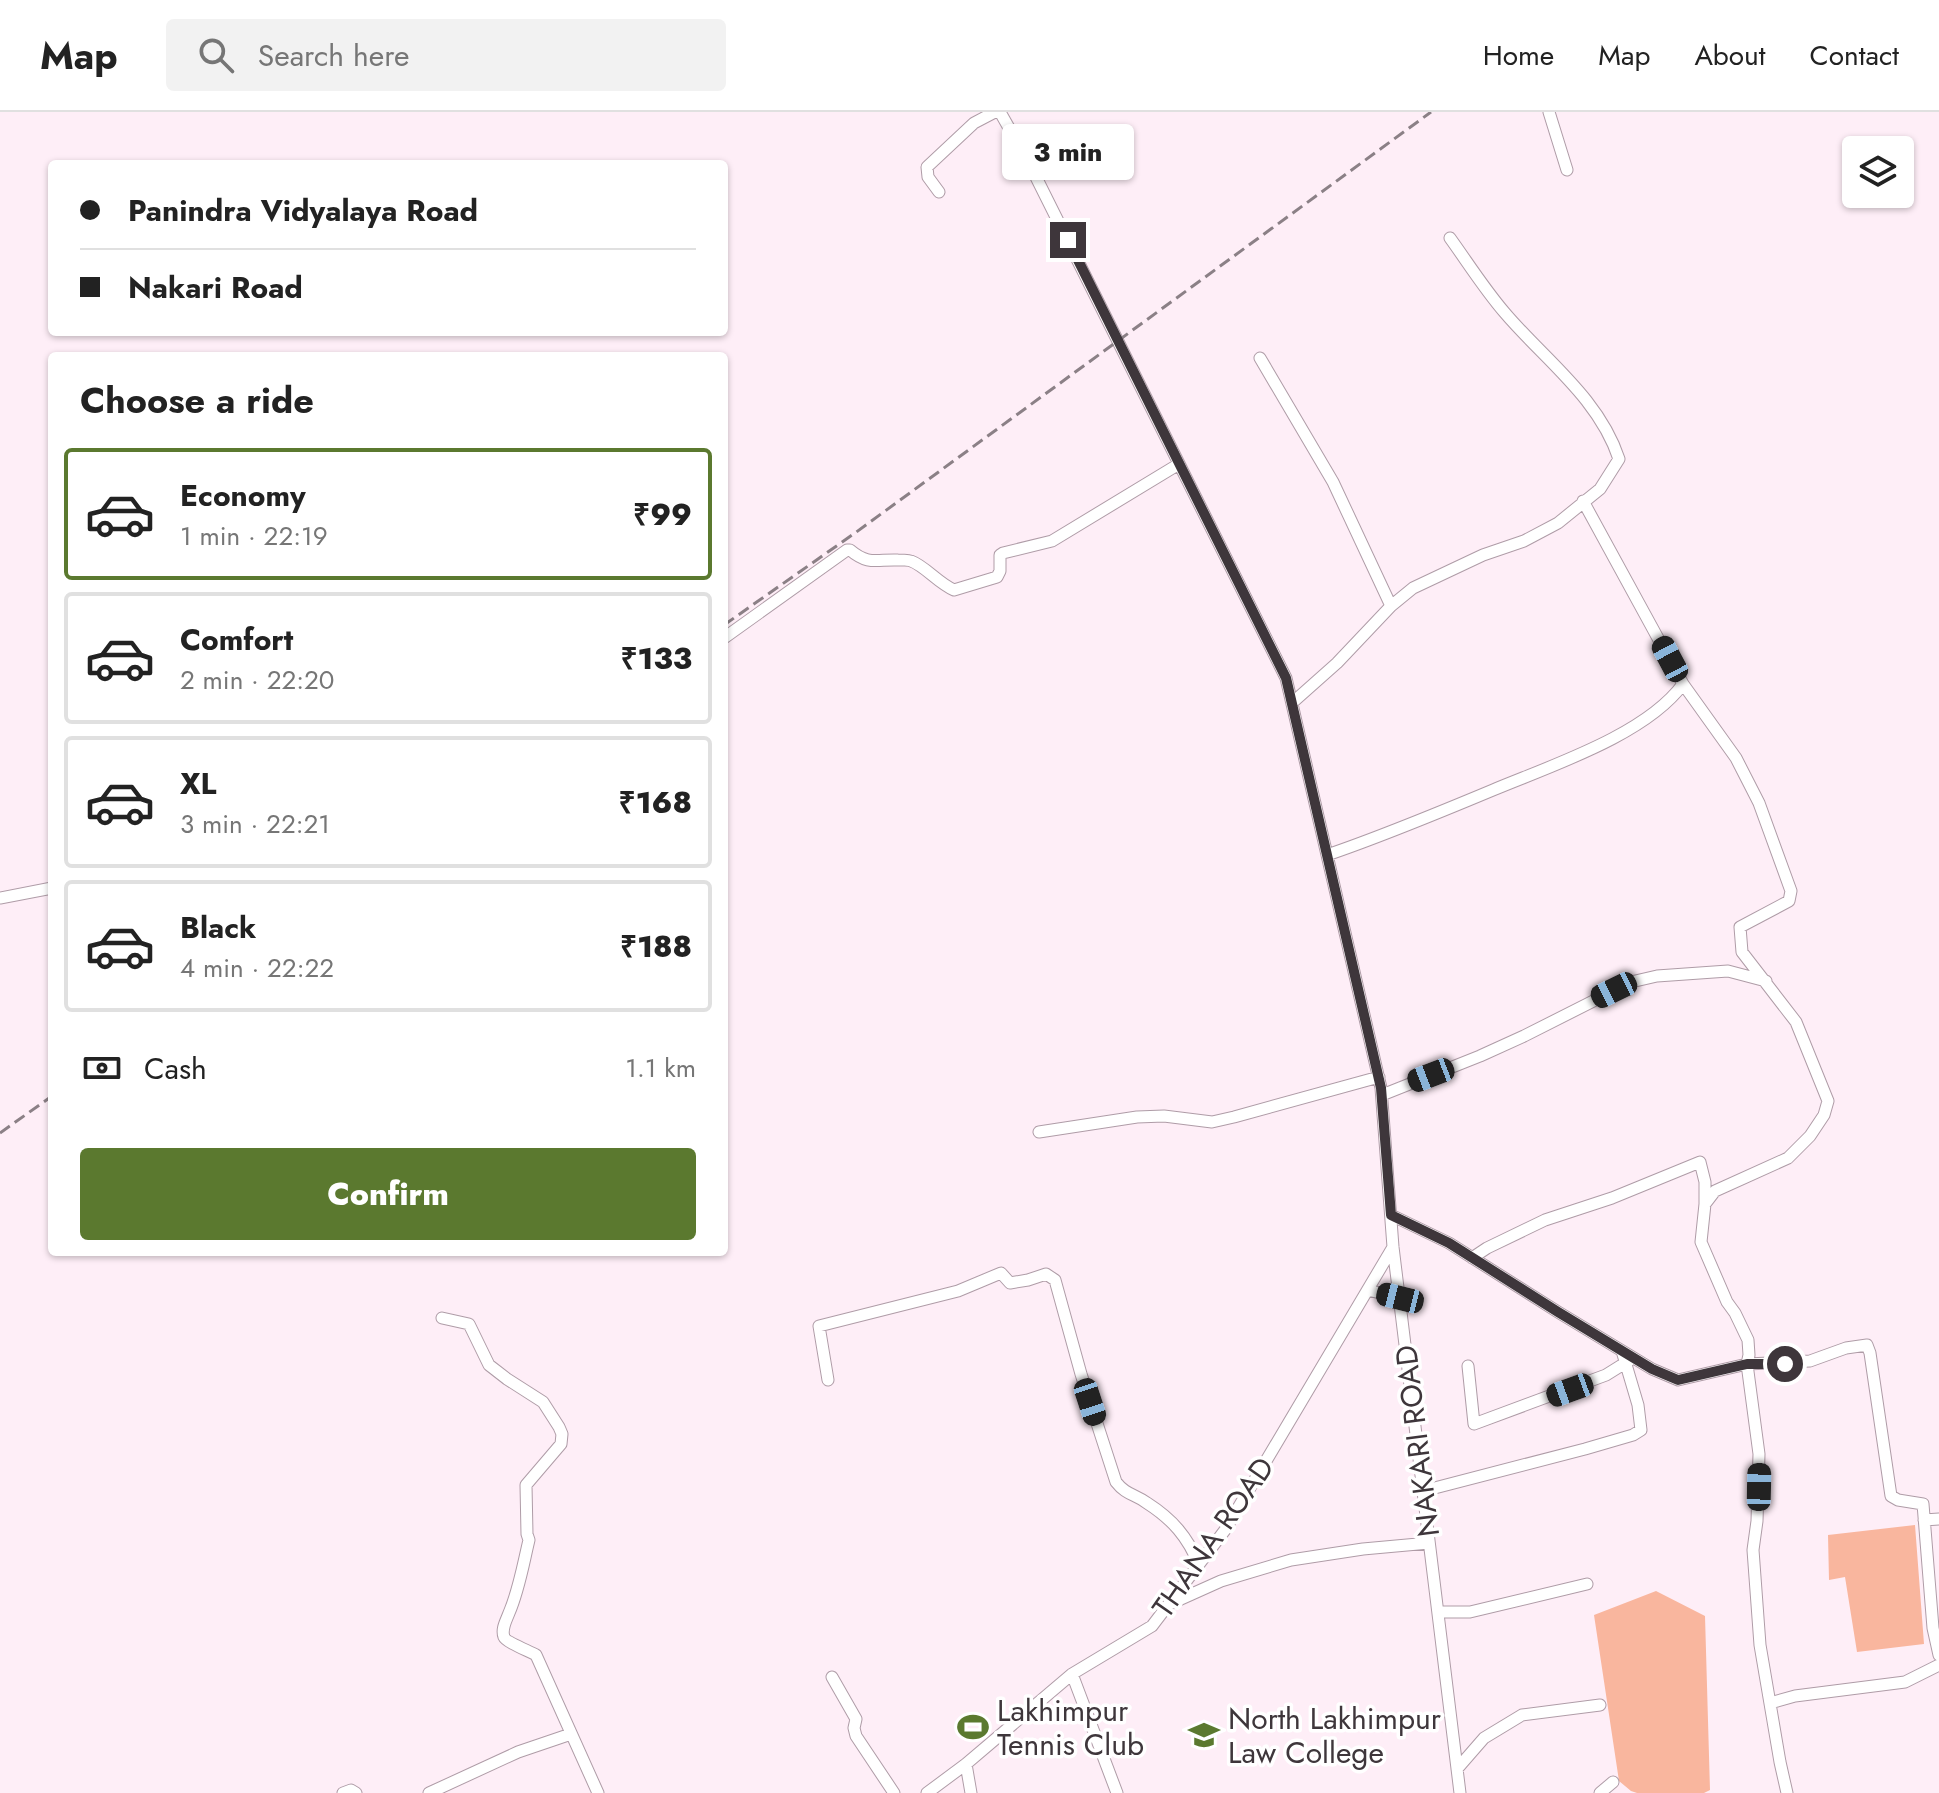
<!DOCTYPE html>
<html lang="en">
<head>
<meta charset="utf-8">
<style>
  :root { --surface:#fff; --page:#f2f2f2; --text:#222; --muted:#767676; --line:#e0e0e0; --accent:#5b792f }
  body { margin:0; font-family:Jost,sans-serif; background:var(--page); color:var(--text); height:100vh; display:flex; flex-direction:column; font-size:30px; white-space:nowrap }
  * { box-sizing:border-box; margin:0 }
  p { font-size:26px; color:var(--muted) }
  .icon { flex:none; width:44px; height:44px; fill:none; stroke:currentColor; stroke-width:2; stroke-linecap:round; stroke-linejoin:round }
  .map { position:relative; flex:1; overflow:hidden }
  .side { position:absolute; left:48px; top:240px; width:680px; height:904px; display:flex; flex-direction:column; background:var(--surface); border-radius:8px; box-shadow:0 2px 6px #0004 }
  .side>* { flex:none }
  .hud { position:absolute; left:48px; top:48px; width:680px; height:176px; border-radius:8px; box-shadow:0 2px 6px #0004; display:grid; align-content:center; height:176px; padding:0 32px; background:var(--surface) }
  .fabs { position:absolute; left:1842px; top:24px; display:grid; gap:16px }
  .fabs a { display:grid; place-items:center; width:72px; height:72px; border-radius:8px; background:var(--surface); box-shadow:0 2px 6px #0004; font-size:40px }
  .end { position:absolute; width:36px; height:36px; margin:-18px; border:10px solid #3e363b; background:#fff; box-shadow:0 0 0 4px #fff }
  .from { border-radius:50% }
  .bubble { position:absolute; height:56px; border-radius:8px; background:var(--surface); box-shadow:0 2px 6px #0004; font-size:26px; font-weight:800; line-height:56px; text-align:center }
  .car { position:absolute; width:24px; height:48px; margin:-24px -12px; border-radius:10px; box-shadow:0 0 6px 2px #0007; background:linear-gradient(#222 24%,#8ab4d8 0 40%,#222 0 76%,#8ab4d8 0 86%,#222 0) }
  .hud b { display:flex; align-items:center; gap:28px; height:76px; font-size:30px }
  .hud b+b { border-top:2px solid var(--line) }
  .hud i { width:20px; height:20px; background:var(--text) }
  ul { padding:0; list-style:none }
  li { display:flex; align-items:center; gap:24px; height:132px; margin:0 16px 12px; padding:0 16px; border:4px solid var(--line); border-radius:8px }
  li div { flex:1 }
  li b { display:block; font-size:30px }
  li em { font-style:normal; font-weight:800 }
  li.active { border-color:var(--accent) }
  li>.icon { width:72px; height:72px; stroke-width:1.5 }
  h2 { padding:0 32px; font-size:36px; line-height:96px }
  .pay { display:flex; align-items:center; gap:20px; height:88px; padding:0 32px; font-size:30px }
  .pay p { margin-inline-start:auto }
  .primary-button { display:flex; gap:16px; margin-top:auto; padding:16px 32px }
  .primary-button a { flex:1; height:92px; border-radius:8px; background:var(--accent); color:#fff; font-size:32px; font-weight:800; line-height:92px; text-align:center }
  header { display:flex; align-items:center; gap:48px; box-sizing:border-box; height:112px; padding:0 40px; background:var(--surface); border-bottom:2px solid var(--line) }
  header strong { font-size:38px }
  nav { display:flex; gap:44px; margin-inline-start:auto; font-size:28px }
  .search { width:560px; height:72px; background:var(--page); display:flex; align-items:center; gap:20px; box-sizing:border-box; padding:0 28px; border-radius:8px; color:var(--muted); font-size:30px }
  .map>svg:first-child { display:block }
</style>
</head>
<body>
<header>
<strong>Map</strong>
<div class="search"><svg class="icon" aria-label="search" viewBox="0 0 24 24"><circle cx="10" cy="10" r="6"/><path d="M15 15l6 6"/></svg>Search here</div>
<nav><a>Home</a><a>Map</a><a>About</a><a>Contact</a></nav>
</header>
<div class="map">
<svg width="1939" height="1681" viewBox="0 0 1939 1681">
  <rect width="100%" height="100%" fill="#feeef7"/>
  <path fill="#f9b69e" d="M1915 1413 1924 1532 1857 1540 1845 1465 1829 1468 1828 1423Z
    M1656 1479 1705 1504 1710 1678 1704 1681H1637L1631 1679 1619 1669 1594 1503Z"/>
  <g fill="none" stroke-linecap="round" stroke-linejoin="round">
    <defs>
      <path id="minor" d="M1000 0 1030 53 1286 566 1381 976 1393 1135 1460 1681
        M1549 0 1567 58
        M939 80 928 65 927 55 974 11 995 0
        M1260 246 1333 370 1391 494
        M724 526 847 438H850C869 454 877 447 898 448 900 448 910 448 911 449 925 454 938 471 954 478L997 465 1000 459V443L1003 441 1052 429 1179 352
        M1683 572 1736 646 1759 691 1791 779 1789 789 1740 815 1742 840 1796 910 1828 989 1824 1003 1810 1024 1788 1046 1715 1079 1705 1092
        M1292 591 1337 551 1391 494 1413 476 1483 443 1524 429 1558 411 1600 377 1619 347C1599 286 1544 247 1505 201 1485 178 1468 151 1450 126
        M1327 743C1383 724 1438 701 1493 678 1550 654 1646 623 1683 572L1583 389
        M0 786 52 776
        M1382 983 1480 944 1524 924 1631 870 1657 864 1728 859 1766 869
        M1039 1020 1137 1005 1164 1004 1212 1010 1234 1005 1379 965
        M1391 1103 1449 1131 1558 1200 1652 1257 1678 1268 1747 1252 1759 1342 1757 1409 1753 1438 1760 1533 1780 1650 1787 1681
        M1472 1146 1487 1136 1545 1108 1612 1086 1700 1050 1705 1070V1092L1701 1130 1727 1190 1735 1201 1748 1228 1749 1243 1747 1252 1810 1249 1846 1236 1867 1233 1870 1241 1891 1384 1898 1388 1923 1392 1933 1516 1939 1543
        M1368 1178 1400 1186
        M442 1206 469 1212 489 1253 507 1267 543 1290 559 1315 562 1322 561 1332 526 1373 527 1422 529 1428C523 1453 519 1478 509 1501 506 1509 501 1517 504 1525 506 1530 529 1539 536 1543L598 1681
        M1468 1254 1474 1312 1606 1263 1630 1248
        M828 1268 819 1214 958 1179 1001 1161 1010 1171 1028 1168 1046 1162 1055 1168 1081 1262 1116 1370C1126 1383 1135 1382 1147 1391 1172 1407 1188 1425 1199 1453
        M1423 1379 1585 1337 1633 1323 1641 1318 1638 1293 1622 1239
        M1924 1408 1939 1407
        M1172 1491 1221 1469 1291 1448 1363 1437 1429 1431
        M1438 1500H1470L1587 1472
        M1072 1562 1117 1681
        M832 1565 856 1607 854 1616 856 1624 894 1681
        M1770 1591 1795 1584 1905 1570 1939 1553
        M966 1652 971 1681
        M1457 1657 1484 1626 1522 1603 1600 1593
        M343 1681 351 1678 356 1681
        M429 1681 518 1640 571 1622
        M927 1681 966 1652 1072 1562 1152 1514 1225 1418 1393 1135
        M1600 1681 1613 1670"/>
    </defs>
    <use href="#minor" stroke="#af9ca7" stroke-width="13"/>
    <use href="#minor" stroke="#fff" stroke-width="11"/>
    <path stroke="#8b8086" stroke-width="3" stroke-dasharray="12 6" stroke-linecap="butt" d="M724 513 855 421 1431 0
      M0 1021 52 984"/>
  </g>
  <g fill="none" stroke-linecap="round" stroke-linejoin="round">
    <path stroke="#3e363b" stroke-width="10" d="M1068 128 1286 566 1381 976 1391 1103 1449 1131 1558 1200 1652 1257 1678 1268 1747 1252H1785"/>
  </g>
  <defs>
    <symbol id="stadium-bare" viewBox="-9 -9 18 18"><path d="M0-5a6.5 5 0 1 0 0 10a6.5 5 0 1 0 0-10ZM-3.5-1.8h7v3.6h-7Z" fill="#5b792f" stroke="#fff" stroke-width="2.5" paint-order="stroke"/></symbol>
    <symbol id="university-bare" viewBox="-9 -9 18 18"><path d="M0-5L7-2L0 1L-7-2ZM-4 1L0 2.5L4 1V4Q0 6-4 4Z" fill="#5b792f" stroke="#fff" stroke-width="2.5" paint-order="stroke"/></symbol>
  </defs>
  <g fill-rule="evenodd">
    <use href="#stadium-bare" x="951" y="1593" width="44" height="44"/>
    <use href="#university-bare" x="1182" y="1601" width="44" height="44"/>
  </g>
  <g text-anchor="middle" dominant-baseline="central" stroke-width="7" stroke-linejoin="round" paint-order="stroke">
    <g font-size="30" fill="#3e363b" stroke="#fff">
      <text transform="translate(1417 1329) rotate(-97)">NAKARI ROAD</text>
      <text transform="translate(1213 1425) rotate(-55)">THANA ROAD</text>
    </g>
    <g font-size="30" fill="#3e363b" stroke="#fff" text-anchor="start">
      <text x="997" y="1598">Lakhimpur<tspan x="997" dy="34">Tennis Club</tspan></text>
      <text x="1228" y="1606">North Lakhimpur<tspan x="1228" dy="34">Law College</tspan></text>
    </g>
  </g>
</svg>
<div class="fabs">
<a><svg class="icon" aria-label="layers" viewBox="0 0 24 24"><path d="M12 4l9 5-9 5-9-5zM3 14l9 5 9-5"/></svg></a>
</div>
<i class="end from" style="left:1785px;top:1252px"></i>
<i class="end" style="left:1068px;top:128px"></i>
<div class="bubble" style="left:1002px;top:12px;width:132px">3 min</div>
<i class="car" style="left:1670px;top:547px;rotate:332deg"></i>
<i class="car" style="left:1614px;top:878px;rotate:244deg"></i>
<i class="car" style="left:1431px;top:963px;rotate:249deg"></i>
<i class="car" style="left:1400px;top:1186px;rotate:284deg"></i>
<i class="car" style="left:1570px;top:1278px;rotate:250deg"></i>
<i class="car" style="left:1090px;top:1290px;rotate:162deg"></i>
<i class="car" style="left:1759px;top:1375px;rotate:1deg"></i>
<div class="hud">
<b><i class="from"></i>Panindra Vidyalaya Road</b>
<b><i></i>Nakari Road</b>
</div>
<section class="side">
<h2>Choose a ride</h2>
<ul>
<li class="active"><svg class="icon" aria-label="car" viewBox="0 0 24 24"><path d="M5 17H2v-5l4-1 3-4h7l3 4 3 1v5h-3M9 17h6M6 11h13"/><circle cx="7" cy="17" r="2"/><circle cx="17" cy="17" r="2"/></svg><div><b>Economy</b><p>1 min · 22:19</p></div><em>₹99</em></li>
<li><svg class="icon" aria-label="car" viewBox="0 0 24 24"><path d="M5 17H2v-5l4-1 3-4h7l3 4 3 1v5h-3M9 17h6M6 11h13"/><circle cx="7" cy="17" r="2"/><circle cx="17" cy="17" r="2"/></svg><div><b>Comfort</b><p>2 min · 22:20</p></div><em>₹133</em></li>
<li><svg class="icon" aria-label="car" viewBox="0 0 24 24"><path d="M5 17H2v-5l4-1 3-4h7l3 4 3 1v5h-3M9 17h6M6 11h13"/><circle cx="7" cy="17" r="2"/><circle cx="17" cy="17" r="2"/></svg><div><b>XL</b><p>3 min · 22:21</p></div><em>₹168</em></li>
<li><svg class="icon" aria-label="car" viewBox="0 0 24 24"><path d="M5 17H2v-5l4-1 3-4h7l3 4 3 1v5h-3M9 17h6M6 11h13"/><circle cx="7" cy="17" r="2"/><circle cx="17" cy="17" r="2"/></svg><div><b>Black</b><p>4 min · 22:22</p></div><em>₹188</em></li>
</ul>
<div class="pay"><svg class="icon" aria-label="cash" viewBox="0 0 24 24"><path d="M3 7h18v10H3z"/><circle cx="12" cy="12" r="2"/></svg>Cash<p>1.1 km</p></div>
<div class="primary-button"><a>Confirm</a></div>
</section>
</div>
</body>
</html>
